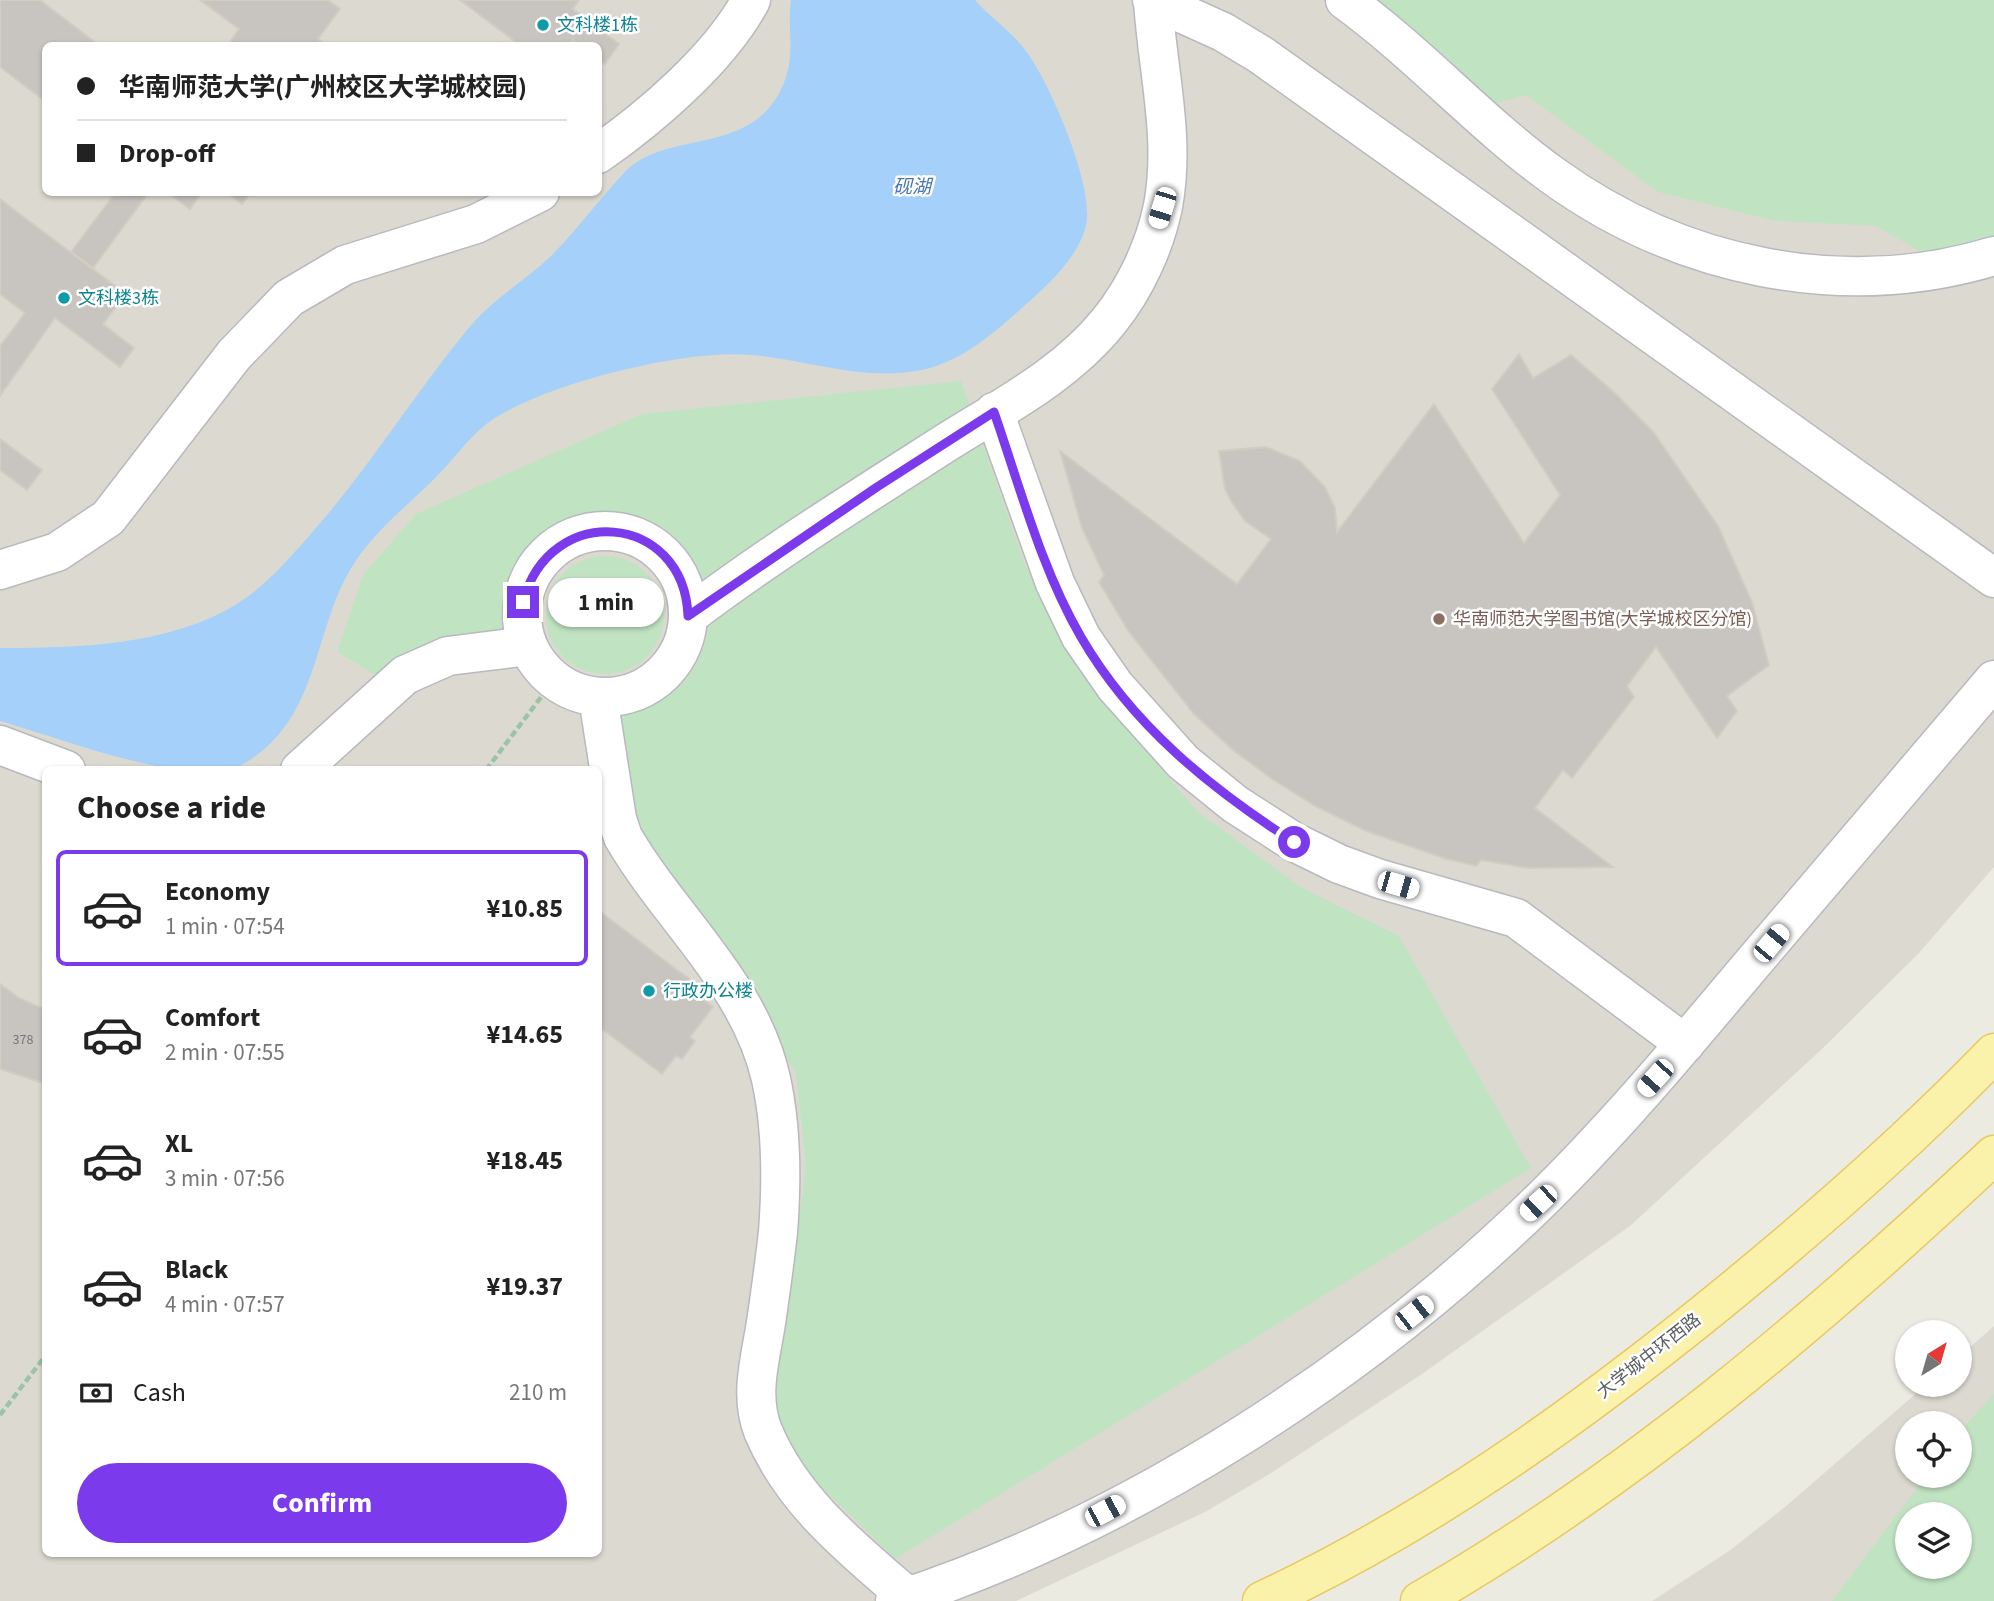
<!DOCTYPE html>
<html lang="en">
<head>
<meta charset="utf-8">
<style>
  :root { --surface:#fff; --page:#f2f2f2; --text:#222; --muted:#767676; --line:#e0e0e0; --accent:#7c3aed }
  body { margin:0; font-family:"Source Sans 3","Noto Sans SC",sans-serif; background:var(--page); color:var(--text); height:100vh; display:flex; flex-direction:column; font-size:26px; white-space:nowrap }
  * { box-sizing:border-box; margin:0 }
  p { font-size:23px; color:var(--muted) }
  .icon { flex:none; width:38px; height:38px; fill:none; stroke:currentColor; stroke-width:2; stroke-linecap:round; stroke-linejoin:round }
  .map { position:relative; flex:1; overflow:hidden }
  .panel { position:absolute; left:42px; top:766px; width:560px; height:791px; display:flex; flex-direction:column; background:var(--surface); border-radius:10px; box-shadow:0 2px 5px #0004 }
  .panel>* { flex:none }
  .banner { position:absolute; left:42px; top:42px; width:560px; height:154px; border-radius:10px; box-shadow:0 2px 5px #0004; display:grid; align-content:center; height:154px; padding:0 35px; background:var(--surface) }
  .needle { width:46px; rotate:37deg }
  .controls { position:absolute; left:1895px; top:1320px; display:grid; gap:14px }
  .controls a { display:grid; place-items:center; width:77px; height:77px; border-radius:50%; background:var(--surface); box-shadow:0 2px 5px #0004; font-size:35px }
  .end { position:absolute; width:32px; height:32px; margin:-16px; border:9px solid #7c3aed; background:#fff; box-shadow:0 0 0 4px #fff }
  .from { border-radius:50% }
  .bubble { position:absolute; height:49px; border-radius:24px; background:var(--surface); box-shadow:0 2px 5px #0004; font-size:23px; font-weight:700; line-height:49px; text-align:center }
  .car { position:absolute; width:21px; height:42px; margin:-21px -10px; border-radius:9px; box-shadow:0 0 5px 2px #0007; background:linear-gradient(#fff 24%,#345 0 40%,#fff 0 76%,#345 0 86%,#fff 0) }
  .banner b { display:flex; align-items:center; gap:24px; height:66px; font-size:26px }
  .banner b+b { border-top:2px solid var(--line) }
  .banner i { width:18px; height:18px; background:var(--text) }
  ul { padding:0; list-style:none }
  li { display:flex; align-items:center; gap:21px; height:116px; margin:0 14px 10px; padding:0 21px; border:4px solid transparent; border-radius:10px }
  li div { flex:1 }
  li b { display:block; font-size:26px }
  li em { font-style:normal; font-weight:700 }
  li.active { border-color:var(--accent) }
  li>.icon { width:63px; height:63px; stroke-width:1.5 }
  h2 { padding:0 35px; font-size:32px; line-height:84px }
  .pay { display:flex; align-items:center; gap:18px; height:77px; padding:0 35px; font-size:26px }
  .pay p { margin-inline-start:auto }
  .action { display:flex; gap:14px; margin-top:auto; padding:14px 35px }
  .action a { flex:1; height:80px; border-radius:42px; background:var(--accent); color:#fff; font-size:28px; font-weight:700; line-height:80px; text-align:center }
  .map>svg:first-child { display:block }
</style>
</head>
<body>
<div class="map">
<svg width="1994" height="1601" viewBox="0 0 1994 1601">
  <rect width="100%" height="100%" fill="#ecebe2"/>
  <path fill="#dcdad0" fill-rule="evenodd" d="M0 0H1994V867L1918 954 1821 1050 1630 1226 1422 1374 1268 1475 1205 1512 1016 1601H0ZM46 46H598V192H46ZM46 770H598V1554H46Z
    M1994 1326V1601H1652L1729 1551 1785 1507 1927 1384H1960V1356ZM1908 1423H1960V1475H1908ZM1908 1514H1960V1566H1908Z"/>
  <path fill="#c0e3c2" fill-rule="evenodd" d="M1364 0H1994V241L1923 253 1876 226 1776 221 1658 192 1526 95 1497 103Z
    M961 381 1024 563 1096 693 1198 812 1302 888 1399 936 1531 1168 895 1559 802 1468 766 1400 793 1269 806 1166 796 1074 761 1011 629 820 617 717C656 710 687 689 702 652 710 631 711 606 704 584 665 464 487 500 504 635L377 676 337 652 363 575 416 514 642 414Z
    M546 615a59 59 0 1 1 118 0a59 59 0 1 1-118 0Z
    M1994 1394V1601H1832L1927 1475H1960V1431ZM1908 1514H1960V1566H1908Z"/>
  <path fill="#a5d0f9" d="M791 0H975C991 18 1012 32 1026 51 1050 83 1095 187 1086 225 1079 257 1047 286 1023 307 993 334 961 362 921 370 864 382 808 360 752 355 686 349 552 382 495 418 472 432 457 456 438 475 408 506 372 532 350 570 315 630 318 710 257 755 249 761 238 768 228 770 169 781 60 738 0 721V648C78 648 168 646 237 604 265 586 287 561 309 536 367 471 412 397 467 330 490 301 523 282 550 257 576 231 598 201 623 174 666 126 758 161 786 77 795 51 787 25 791 0Z"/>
  <path fill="#c8c5c0" stroke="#d1cdc1" stroke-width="2" d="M0 0H40L100 46H46V102L0 67Z
    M200 0H328L340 9 318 39 327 46H227L239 29Z
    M460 0H579L573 9 619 44 605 64 598 59V46H580L573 40 569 46H521Z
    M116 192H149L93 268 71 252Z
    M167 192H202L190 209Z
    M226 192H251L242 204Z
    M0 199 126 294 103 324 134 348 120 367 55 318 0 396V346L25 313 0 294Z
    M1519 354 1533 378 1571 355 1617 395 1654 433 1718 526 1752 602 1769 665 1727 696 1737 711 1717 738 1656 647 1627 686 1634 697 1572 778 1563 770 1535 808 1613 867 1528 868 1481 860 1476 866 1447 859 1366 831 1315 806 1272 779 1233 750 1194 714 1129 632 1099 582 1104 575 1082 528 1060 451 1237 584 1271 539 1245 521 1231 501 1225 489 1219 451 1266 447 1300 461 1325 487 1335 508 1337 532 1434 404 1524 543 1560 495 1492 389Z
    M0 439 42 470 27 490 0 470Z
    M598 910 701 988 696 994 713 1007 690 1037 695 1041 682 1059 676 1056 662 1074 598 1026Z
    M0 984 19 998 46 1010V1084L0 1069Z"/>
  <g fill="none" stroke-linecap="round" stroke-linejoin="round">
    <defs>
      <path id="minor" d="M1152 0 1223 32 1261 55 1994 578
        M1345 0C1418 53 1479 122 1552 175 1679 267 1842 302 1994 256
        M598 154C651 117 720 58 751 0
        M994 412 1055 583 1081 637 1115 686 1183 762 1235 804 1294 842 1339 864 1380 879 1516 918 1685 1044
        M522 614a83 83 0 1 1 166 0a83 83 0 1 1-166 0Z
        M0 570 57 552 108 518 234 355 289 298 345 265 476 224 540 192
        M688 616C770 554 858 499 944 444 1001 408 1066 375 1109 321 1135 289 1155 246 1163 206 1176 137 1157 69 1153 0
        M598 697 617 819 623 837C670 918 750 984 771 1079 782 1129 782 1180 778 1232 775 1260 771 1288 767 1316 762 1354 748 1393 763 1431 792 1501 852 1549 908 1597
        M0 745 66 770
        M300 770 405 675 448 656 528 646
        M895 1601C1129 1525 1362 1374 1537 1204 1614 1129 1683 1046 1752 964 1833 869 1913 774 1994 680"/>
      <path id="major" d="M1262 1601C1427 1524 1574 1419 1716 1304 1813 1225 1907 1143 1994 1053
        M1420 1601C1630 1480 1818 1320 1994 1155"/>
    </defs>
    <use href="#minor" stroke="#b8b9be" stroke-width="41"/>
    <use href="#major" stroke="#e8c960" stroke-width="41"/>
    <path stroke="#9ac3a8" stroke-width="4.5" stroke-dasharray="7 3.5" stroke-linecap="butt" d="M486 770 554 680
      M0 1415 46 1355"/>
    <use href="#minor" stroke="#fff" stroke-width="38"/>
    <use href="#major" stroke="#faf1aa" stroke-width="38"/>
  </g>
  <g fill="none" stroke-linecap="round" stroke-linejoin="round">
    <path stroke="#7c3aed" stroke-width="9" d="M523 602C549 501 684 512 688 616L877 487 994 412C1020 487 1041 568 1081 637 1132 725 1210 788 1294 842"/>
  </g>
  <g fill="#0f9aa8" stroke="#fff" stroke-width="2.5">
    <circle cx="543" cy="25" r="7"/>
    <circle cx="64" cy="298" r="7"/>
    <circle cx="649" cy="991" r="7"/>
  </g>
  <circle fill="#8d6e63" stroke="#fff" stroke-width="2.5" cx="1439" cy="619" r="7"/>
  <g text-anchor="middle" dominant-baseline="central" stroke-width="5" stroke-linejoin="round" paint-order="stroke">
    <g font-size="14" fill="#76777a">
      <text x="23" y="1040">378</text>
    </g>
    <g font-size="18" fill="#0d838f" stroke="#fff" text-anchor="start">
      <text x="557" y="25">文科楼1栋</text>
      <text x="78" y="298">文科楼3栋</text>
      <text x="663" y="991">行政办公楼</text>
    </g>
    <g font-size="18" fill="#785e54" stroke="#fff" text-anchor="start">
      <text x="1453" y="619">华南师范大学图书馆(大学城校区分馆)</text>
    </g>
    <g font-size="18" fill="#5b5d62" stroke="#fff">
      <text transform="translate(1649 1356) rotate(-38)">大学城中环西路</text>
    </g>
    <g font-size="19" font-style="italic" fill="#4776b2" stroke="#fff">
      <text x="912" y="187">砚湖</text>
    </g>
  </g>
</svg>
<div class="controls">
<a><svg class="needle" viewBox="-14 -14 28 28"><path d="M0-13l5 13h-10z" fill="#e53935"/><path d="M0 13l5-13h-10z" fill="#767676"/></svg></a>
<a><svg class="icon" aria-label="locate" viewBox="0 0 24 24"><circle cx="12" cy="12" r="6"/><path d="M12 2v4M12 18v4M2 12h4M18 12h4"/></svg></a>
<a><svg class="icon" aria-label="layers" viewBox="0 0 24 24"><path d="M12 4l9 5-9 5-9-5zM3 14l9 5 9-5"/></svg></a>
</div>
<i class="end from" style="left:1294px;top:842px"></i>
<i class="end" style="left:523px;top:602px"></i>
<div class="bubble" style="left:548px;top:578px;width:116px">1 min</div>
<i class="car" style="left:1162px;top:208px;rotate:197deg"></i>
<i class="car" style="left:1398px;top:885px;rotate:106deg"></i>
<i class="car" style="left:1771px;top:943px;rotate:40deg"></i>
<i class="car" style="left:1655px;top:1078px;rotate:222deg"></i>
<i class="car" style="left:1538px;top:1203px;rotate:227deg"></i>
<i class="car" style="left:1414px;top:1313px;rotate:52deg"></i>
<i class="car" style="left:1105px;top:1511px;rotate:62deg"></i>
<div class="banner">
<b><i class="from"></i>华南师范大学(广州校区大学城校园)</b>
<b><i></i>Drop-off</b>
</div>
<section class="panel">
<h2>Choose a ride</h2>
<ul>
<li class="active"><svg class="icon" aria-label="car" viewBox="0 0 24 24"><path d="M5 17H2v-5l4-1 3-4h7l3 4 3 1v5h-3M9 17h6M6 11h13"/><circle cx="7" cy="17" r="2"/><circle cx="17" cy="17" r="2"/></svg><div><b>Economy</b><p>1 min · 07:54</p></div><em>¥10.85</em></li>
<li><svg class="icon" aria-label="car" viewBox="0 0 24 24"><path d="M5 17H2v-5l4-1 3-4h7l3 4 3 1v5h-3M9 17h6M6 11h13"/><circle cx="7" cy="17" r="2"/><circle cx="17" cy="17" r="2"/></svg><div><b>Comfort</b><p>2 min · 07:55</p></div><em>¥14.65</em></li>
<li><svg class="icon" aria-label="car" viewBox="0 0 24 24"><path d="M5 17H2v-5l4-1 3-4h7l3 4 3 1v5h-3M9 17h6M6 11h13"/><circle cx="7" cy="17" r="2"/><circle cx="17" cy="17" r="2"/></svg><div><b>XL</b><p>3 min · 07:56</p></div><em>¥18.45</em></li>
<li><svg class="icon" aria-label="car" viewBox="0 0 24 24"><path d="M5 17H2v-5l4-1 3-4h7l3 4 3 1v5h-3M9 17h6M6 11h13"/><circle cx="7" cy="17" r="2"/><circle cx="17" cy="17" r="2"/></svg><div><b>Black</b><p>4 min · 07:57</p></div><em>¥19.37</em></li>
</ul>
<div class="pay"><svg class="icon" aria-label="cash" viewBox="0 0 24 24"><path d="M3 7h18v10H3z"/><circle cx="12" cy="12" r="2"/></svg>Cash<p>210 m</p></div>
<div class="action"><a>Confirm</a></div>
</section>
</div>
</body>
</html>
